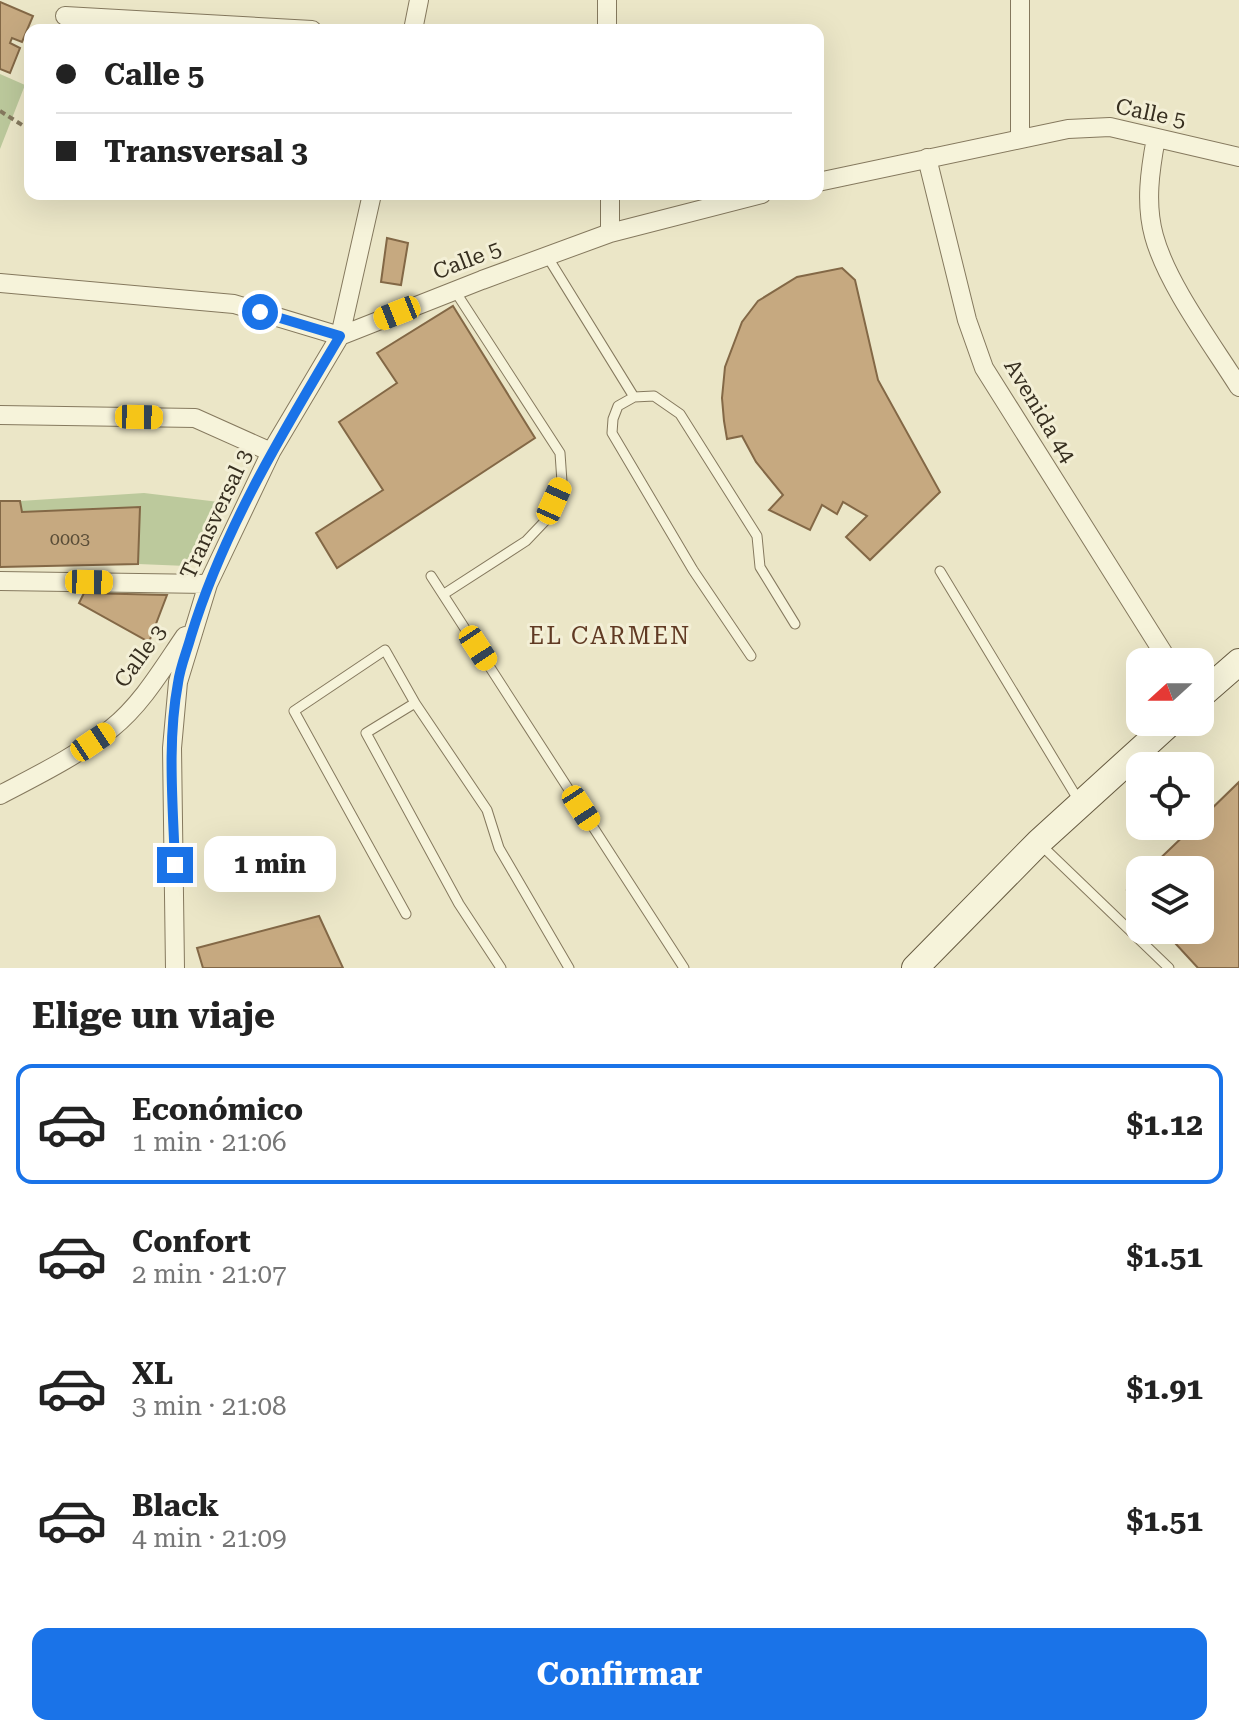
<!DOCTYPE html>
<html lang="es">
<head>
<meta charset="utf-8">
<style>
  :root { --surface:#fff; --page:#f2f2f2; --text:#222; --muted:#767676; --line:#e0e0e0; --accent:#1a73e8 }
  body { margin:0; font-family:"Roboto Serif",serif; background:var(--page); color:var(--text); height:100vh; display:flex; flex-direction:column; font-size:30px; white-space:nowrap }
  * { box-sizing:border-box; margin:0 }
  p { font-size:26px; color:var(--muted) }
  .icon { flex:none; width:44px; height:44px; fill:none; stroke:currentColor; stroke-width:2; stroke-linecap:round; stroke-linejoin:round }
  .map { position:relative; height:968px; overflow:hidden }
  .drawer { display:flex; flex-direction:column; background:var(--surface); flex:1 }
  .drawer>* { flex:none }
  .guide { position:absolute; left:24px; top:24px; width:800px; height:176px; border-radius:16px; box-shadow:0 8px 32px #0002; display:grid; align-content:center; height:176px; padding:0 32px; background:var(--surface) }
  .needle { width:52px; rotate:249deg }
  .fabs { position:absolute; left:1126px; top:648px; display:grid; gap:16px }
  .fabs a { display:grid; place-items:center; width:88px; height:88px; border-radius:16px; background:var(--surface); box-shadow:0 8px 32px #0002; font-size:40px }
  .end { position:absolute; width:36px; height:36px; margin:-18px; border:10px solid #1a73e8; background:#fff; box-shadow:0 0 0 4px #fff }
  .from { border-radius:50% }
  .bubble { position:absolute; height:56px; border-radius:16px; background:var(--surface); box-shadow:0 8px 32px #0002; font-size:26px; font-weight:700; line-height:56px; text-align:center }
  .car { position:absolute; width:24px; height:48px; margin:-24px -12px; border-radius:10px; box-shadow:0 0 6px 2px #0007; background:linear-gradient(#f5c518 24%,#345 0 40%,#f5c518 0 76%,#345 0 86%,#f5c518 0) }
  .guide b { display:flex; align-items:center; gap:28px; height:76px; font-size:30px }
  .guide b+b { border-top:2px solid var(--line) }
  .guide i { width:20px; height:20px; background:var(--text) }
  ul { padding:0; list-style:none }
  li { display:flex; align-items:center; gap:24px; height:120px; margin:0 16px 12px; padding:0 16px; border:4px solid transparent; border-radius:16px }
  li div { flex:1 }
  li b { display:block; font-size:30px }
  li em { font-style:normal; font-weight:700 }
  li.current { border-color:var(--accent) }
  li>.icon { width:72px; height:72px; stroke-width:1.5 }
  h2 { padding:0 32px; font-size:36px; line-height:96px }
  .button { display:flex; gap:16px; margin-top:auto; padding:16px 32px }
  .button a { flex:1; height:92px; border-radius:16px; background:var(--accent); color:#fff; font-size:32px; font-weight:700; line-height:92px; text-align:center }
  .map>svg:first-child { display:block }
</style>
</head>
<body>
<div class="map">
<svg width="1239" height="968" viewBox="0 0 1239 968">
  <rect width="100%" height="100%" fill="#ebe6c7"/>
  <path fill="#bcc99c" d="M0 74 25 85 0 149Z
    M144 493 219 502 187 566 138 564 140 507 22 512 20 501Z"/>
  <path fill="#c6a980" stroke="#836846" stroke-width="2" d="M0 2 33 16 22 42 12 38 10 43 20 48 10 73 0 69Z
    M387 238 408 243 401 285 381 282Z
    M842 268 855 280 878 380 940 492 870 560 846 537 867 516 843 502 837 514 822 505 810 530 769 510 783 495 756 462 742 436 727 439 724 421 722 398 725 367 742 322 758 301 797 277Z
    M453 306 535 438 337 568 316 533 383 490 339 422 397 383 377 353Z
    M0 501H20L22 512 140 507 138 564 0 567Z
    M84 593 167 595 149 642 79 603Z
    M1239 782V968H1198L1163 930H1200V870H1148L1194 826H1200V820Z
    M1140 877V904L1127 890Z
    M319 916 343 968H203L197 948Z"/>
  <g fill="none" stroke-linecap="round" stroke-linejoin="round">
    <defs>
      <path id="lane" d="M547 256 634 397 654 396 680 414 757 536 760 567 795 624
        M634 397 618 406 613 419 612 433 693 570 751 656
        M940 571 1079 801
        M431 576 684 968
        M444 594 526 541 546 520 562 482 560 453 455 291
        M1041 845 1169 968
        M406 914 294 711 385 650 415 703
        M501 968 459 904 366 733 415 703 487 810 499 848 569 968"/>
      <path id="street" d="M607 0V30
        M1020 0V137
        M65 16 312 30
        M413 30 419 0
        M1156 138C1150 170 1145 204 1154 236 1167 284 1212 344 1239 387
        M927 158 967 320 984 368 1169 662
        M818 182 1068 129 1110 127 1239 157
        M610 194V233
        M0 283 234 304 340 336 482 280 610 233 762 194
        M0 415 195 418 271 452
        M0 581 208 584
        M0 795C38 775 79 755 112 728 142 704 163 668 185 636
        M175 968 172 748 178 682 208 584 271 452 340 336 372 194"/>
      <path id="secondary" d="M1200 696 1239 662
        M915 968 1039 842 1171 722"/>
    </defs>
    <use href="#lane" stroke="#85795e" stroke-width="11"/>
    <use href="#street" stroke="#85795e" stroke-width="20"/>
    <use href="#secondary" stroke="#675b41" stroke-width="28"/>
    <path stroke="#85795e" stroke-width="4" stroke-dasharray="6 4" stroke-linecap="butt" d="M0 111 30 130"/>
    <use href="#lane" stroke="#f6f3da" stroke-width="9"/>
    <use href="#street" stroke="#f6f3da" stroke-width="18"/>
    <use href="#secondary" stroke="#f6f3da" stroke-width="26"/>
  </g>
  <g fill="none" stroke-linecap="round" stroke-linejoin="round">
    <path stroke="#1a73e8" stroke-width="10" d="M175 865C173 805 167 742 178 683 180 667 187 651 191 636 224 528 283 432 340 336L260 312"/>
  </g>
  <g text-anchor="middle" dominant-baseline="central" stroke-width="6" stroke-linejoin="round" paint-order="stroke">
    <g font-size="18" fill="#5b4e38">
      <text x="70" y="538">0003</text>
    </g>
    <g font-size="22" fill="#372f20" stroke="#f3efd6">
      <text transform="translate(1151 113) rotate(12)">Calle 5</text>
      <text transform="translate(467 260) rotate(-21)">Calle 5</text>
      <text transform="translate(1040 411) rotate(59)">Avenida 44</text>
      <text transform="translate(216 514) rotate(-65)">Transversal 3</text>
      <text transform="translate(140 656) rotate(-54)">Calle 3</text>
    </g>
    <g font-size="24" letter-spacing="2" fill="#603a23" stroke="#f3efd6">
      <text x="610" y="636">EL CARMEN</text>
    </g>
  </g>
</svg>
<div class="fabs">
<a><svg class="needle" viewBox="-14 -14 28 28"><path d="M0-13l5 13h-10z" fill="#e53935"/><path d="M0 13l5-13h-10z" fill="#767676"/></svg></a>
<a><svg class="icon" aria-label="locate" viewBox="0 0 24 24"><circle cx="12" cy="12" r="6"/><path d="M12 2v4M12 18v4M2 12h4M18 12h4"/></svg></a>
<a><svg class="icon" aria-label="layers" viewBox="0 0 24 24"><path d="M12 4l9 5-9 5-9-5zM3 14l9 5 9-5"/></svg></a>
</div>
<i class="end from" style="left:260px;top:312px"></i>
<i class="end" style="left:175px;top:865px"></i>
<div class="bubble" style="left:204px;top:836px;width:132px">1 min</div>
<i class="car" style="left:397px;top:313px;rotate:248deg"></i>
<i class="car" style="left:139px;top:417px;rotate:91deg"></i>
<i class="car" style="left:554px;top:501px;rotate:24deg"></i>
<i class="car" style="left:89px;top:582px;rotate:91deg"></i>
<i class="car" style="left:478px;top:648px;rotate:147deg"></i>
<i class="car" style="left:93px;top:742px;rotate:56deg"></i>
<i class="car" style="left:581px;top:808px;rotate:147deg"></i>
<div class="guide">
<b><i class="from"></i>Calle 5</b>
<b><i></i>Transversal 3</b>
</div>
</div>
<section class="drawer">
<h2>Elige un viaje</h2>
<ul>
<li class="current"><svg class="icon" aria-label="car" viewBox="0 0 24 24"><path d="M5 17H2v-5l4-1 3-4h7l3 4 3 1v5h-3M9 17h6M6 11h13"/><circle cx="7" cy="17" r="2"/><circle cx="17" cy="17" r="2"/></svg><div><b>Económico</b><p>1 min · 21:06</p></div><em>$1.12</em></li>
<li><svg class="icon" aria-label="car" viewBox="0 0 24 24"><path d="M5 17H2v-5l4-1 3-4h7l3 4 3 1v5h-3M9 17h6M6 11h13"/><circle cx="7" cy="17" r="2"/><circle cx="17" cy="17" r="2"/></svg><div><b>Confort</b><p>2 min · 21:07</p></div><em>$1.51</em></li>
<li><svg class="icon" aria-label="car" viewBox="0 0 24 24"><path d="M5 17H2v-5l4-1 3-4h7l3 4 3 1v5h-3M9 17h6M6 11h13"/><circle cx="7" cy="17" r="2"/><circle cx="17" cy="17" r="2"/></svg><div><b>XL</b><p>3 min · 21:08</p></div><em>$1.91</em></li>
<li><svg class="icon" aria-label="car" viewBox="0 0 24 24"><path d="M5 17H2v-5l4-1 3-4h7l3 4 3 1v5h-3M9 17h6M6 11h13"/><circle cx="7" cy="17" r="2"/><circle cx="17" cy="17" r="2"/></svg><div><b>Black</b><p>4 min · 21:09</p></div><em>$1.51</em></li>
</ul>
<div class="button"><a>Confirmar</a></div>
</section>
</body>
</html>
